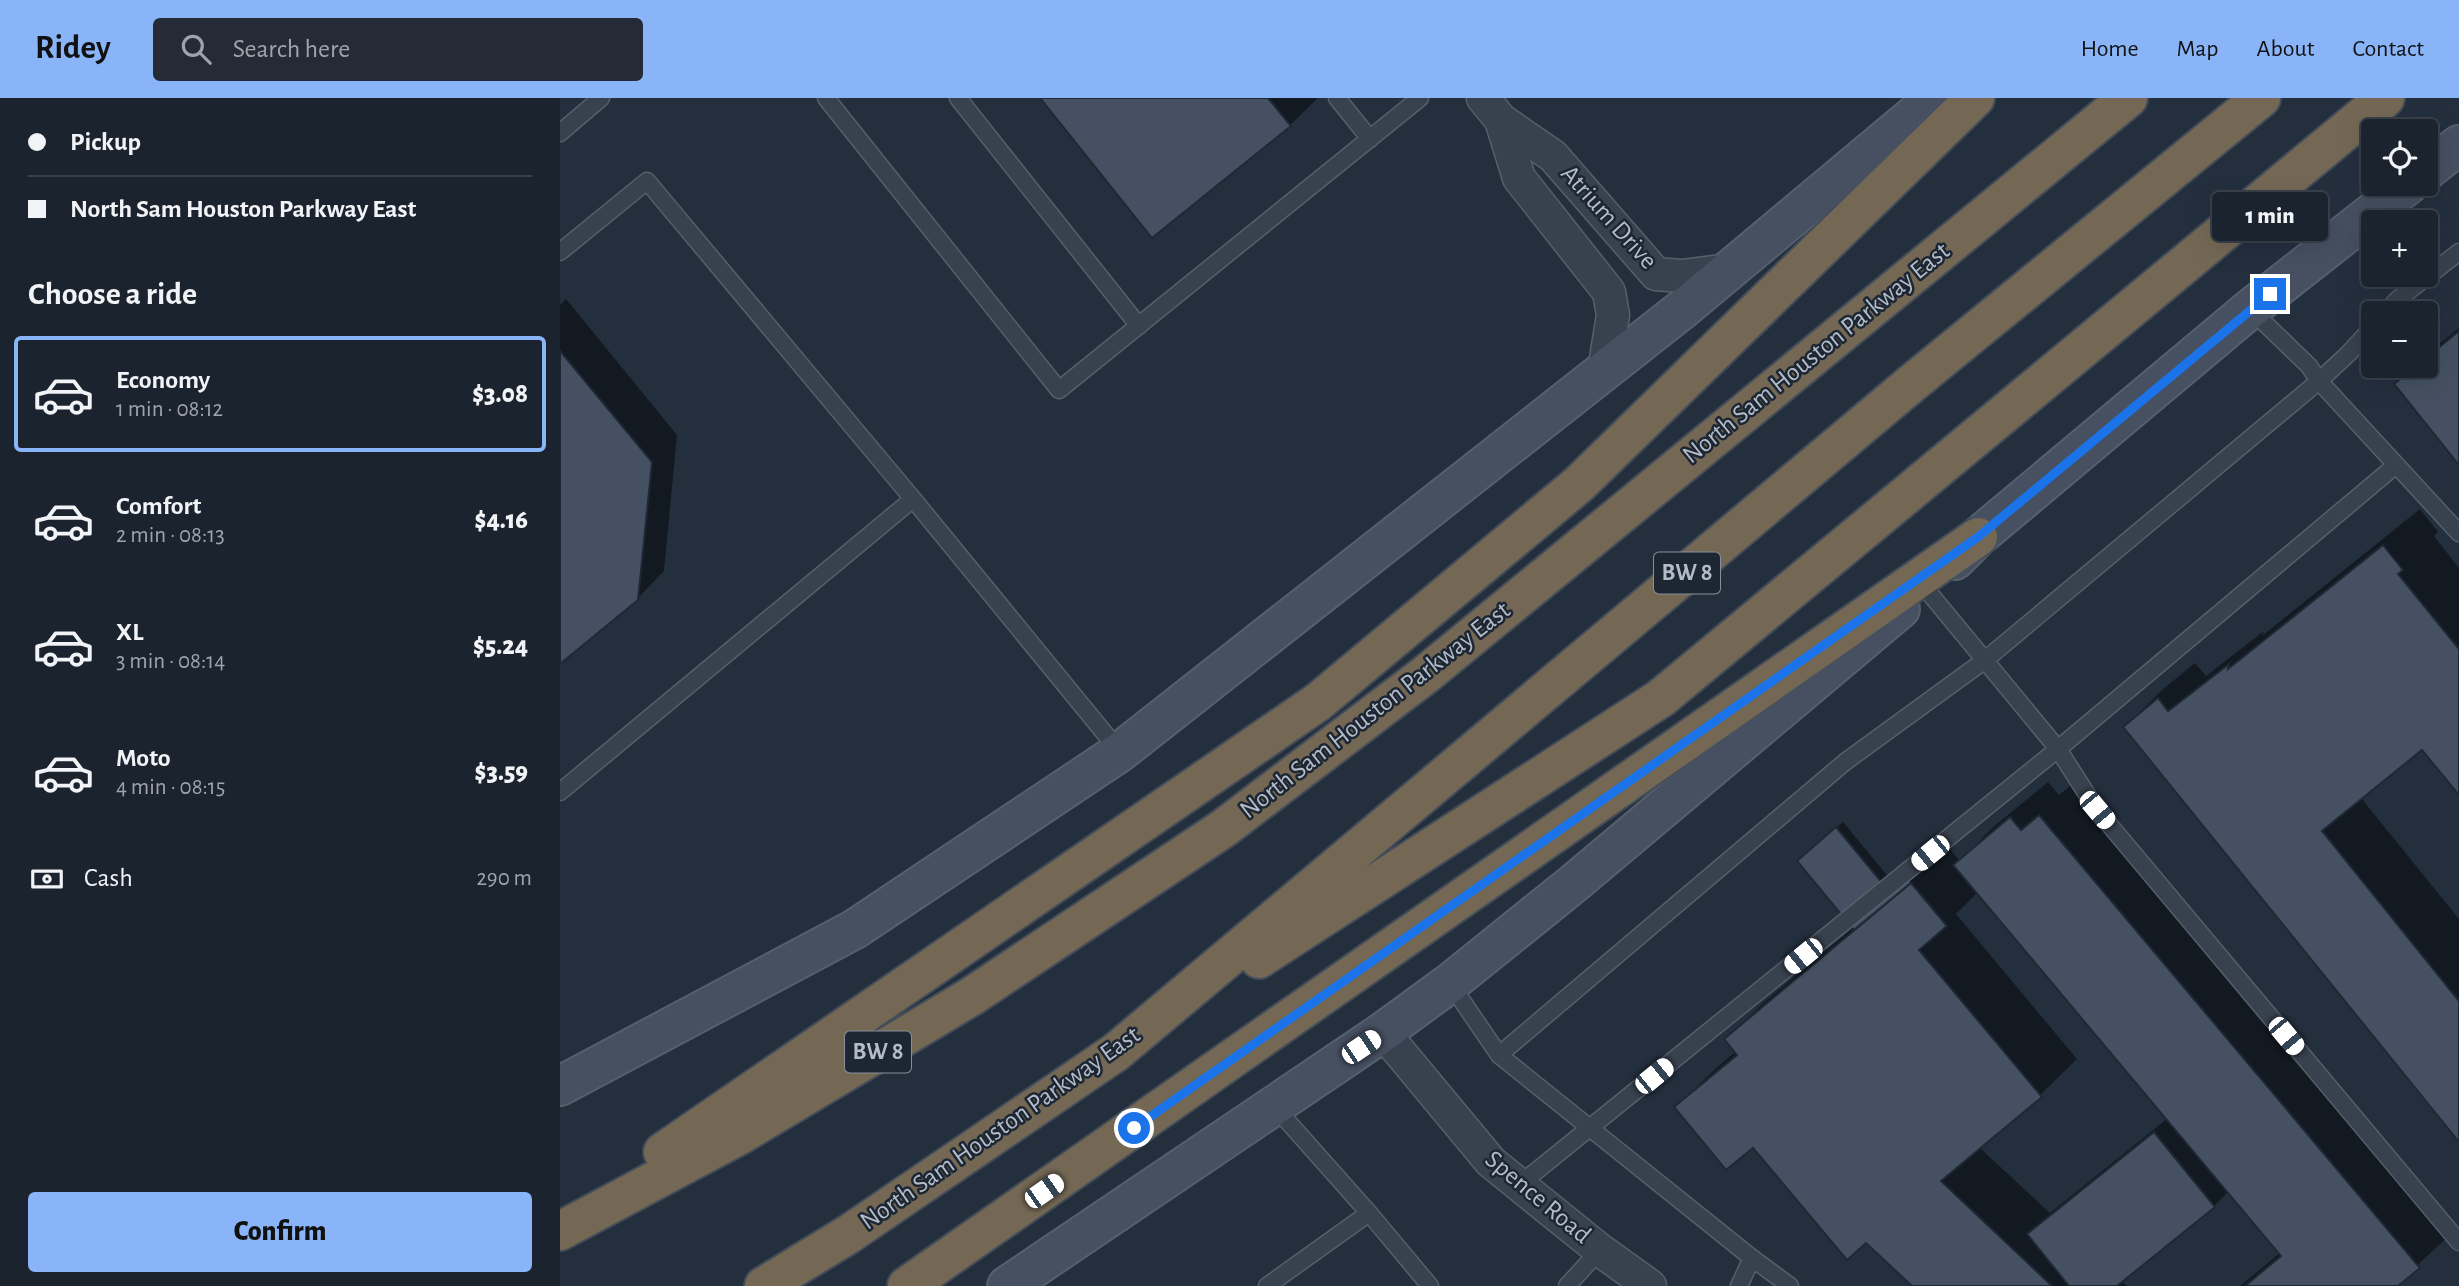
<!DOCTYPE html>
<html lang="en">
<head>
<meta charset="utf-8">
<style>
  :root { --surface:#1b232e; --page:#242b36; --text:#f1f3f6; --muted:#a0a4aa; --line:#39404a; --accent:#8ab4f8 }
  body { margin:0; font-family:"Alegreya Sans",sans-serif; background:var(--page); color:var(--text); height:100vh; display:flex; flex-direction:column; font-size:26px; white-space:nowrap }
  * { box-sizing:border-box; margin:0 }
  p { font-size:23px; color:var(--muted) }
  .icon { flex:none; width:38px; height:38px; fill:none; stroke:currentColor; stroke-width:2; stroke-linecap:round; stroke-linejoin:round }
  .map { position:relative; flex:1; overflow:hidden }
  .sheet { display:flex; flex-direction:column; background:var(--surface); width:560px }
  .sheet>* { flex:none }
  .banner { display:grid; align-content:center; height:154px; padding:0 28px; background:var(--surface) }
  .tools { position:absolute; left:1801px; top:21px; display:grid; gap:14px }
  .tools a { display:grid; place-items:center; width:77px; height:77px; border-radius:7px; background:var(--surface); box-shadow:0 7px 28px #0002,0 0 0 2px var(--line); font-size:35px }
  .end { position:absolute; width:32px; height:32px; margin:-16px; border:9px solid #1a73e8; background:#fff; box-shadow:0 0 0 4px #fff }
  .from { border-radius:50% }
  .bubble { position:absolute; height:49px; border-radius:7px; background:var(--surface); box-shadow:0 7px 28px #0002,0 0 0 2px var(--line); font-size:23px; font-weight:800; line-height:49px; text-align:center }
  .car { position:absolute; width:21px; height:42px; margin:-21px -10px; border-radius:9px; box-shadow:0 0 5px 2px #0007; background:linear-gradient(#fff 24%,#345 0 40%,#fff 0 76%,#345 0 86%,#fff 0) }
  .banner b { display:flex; align-items:center; gap:24px; height:66px; font-size:26px }
  .banner b+b { border-top:2px solid var(--line) }
  .banner i { width:18px; height:18px; background:var(--text) }
  ul { padding:0; list-style:none }
  li { display:flex; align-items:center; gap:21px; height:116px; margin:0 14px 10px; padding:0 14px; border:4px solid transparent; border-radius:7px }
  li div { flex:1 }
  li b { display:block; font-size:26px }
  li em { font-style:normal; font-weight:800 }
  li.selected { border-color:var(--accent) }
  li>.icon { width:63px; height:63px; stroke-width:1.5 }
  h2 { padding:0 28px; font-size:32px; line-height:84px }
  .pay { display:flex; align-items:center; gap:18px; height:77px; padding:0 28px; font-size:26px }
  .pay p { margin-inline-start:auto }
  .action { display:flex; gap:14px; margin-top:auto; padding:14px 28px }
  .action a { flex:1; height:80px; border-radius:7px; background:var(--accent); color:#111; font-size:28px; font-weight:800; line-height:80px; text-align:center }
  header { display:flex; align-items:center; gap:42px; box-sizing:border-box; height:98px; padding:0 35px; background:var(--accent); color:#111 }
  header strong { font-size:33px }
  nav { display:flex; gap:38px; margin-inline-start:auto; font-size:24px }
  .search { width:490px; height:63px; background:var(--page); display:flex; align-items:center; gap:18px; box-sizing:border-box; padding:0 24px; border-radius:7px; color:var(--muted); font-size:26px }
  main { display:flex; flex:1; min-height:0 }
  .map>svg:first-child { display:block }
</style>
</head>
<body>
<header>
<strong>Ridey</strong>
<div class="search"><svg class="icon" aria-label="search" viewBox="0 0 24 24"><circle cx="10" cy="10" r="6"/><path d="M15 15l6 6"/></svg>Search here</div>
<nav><a>Home</a><a>Map</a><a>About</a><a>Contact</a></nav>
</header>
<main>
<section class="sheet">
<div class="banner">
<b><i class="from"></i>Pickup</b>
<b><i></i>North Sam Houston Parkway East</b>
</div>
<h2>Choose a ride</h2>
<ul>
<li class="selected"><svg class="icon" aria-label="car" viewBox="0 0 24 24"><path d="M5 17H2v-5l4-1 3-4h7l3 4 3 1v5h-3M9 17h6M6 11h13"/><circle cx="7" cy="17" r="2"/><circle cx="17" cy="17" r="2"/></svg><div><b>Economy</b><p>1 min · 08:12</p></div><em>$3.08</em></li>
<li><svg class="icon" aria-label="car" viewBox="0 0 24 24"><path d="M5 17H2v-5l4-1 3-4h7l3 4 3 1v5h-3M9 17h6M6 11h13"/><circle cx="7" cy="17" r="2"/><circle cx="17" cy="17" r="2"/></svg><div><b>Comfort</b><p>2 min · 08:13</p></div><em>$4.16</em></li>
<li><svg class="icon" aria-label="car" viewBox="0 0 24 24"><path d="M5 17H2v-5l4-1 3-4h7l3 4 3 1v5h-3M9 17h6M6 11h13"/><circle cx="7" cy="17" r="2"/><circle cx="17" cy="17" r="2"/></svg><div><b>XL</b><p>3 min · 08:14</p></div><em>$5.24</em></li>
<li><svg class="icon" aria-label="car" viewBox="0 0 24 24"><path d="M5 17H2v-5l4-1 3-4h7l3 4 3 1v5h-3M9 17h6M6 11h13"/><circle cx="7" cy="17" r="2"/><circle cx="17" cy="17" r="2"/></svg><div><b>Moto</b><p>4 min · 08:15</p></div><em>$3.59</em></li>
</ul>
<div class="pay"><svg class="icon" aria-label="cash" viewBox="0 0 24 24"><path d="M3 7h18v10H3z"/><circle cx="12" cy="12" r="2"/></svg>Cash<p>290 m</p></div>
<div class="action"><a>Confirm</a></div>
</section>
<div class="map">
<svg width="1899" height="1188" viewBox="0 0 1899 1188">
  <rect width="100%" height="100%" fill="#242f3e"/>
  <path fill="#0007" fill-rule="evenodd" d="M482 0H756L757 1 730 27Z
    M6 201 117 337 104 473 77 501 0 563V207Z
    M1899 230V364L1836 286 1855 268H1866V257Z
    M1860 411 1878 434 1874 438 1899 470V695L1863 650 1801 700 1899 821V1042L1565 629 1602 592 1635 565 1646 578 1704 533 1702 538Z
    M1517 682 1895 1132 1835 1188H1680L1721 1154 1669 1093 1654 1108 1561 1183 1567 1188H1355L1306 1143 1193 1048 1116 1009 1153 973 1176 953 1167 941 1203 905 1294 829 1245 756 1283 724 1335 787 1353 773 1356 777 1389 750 1400 763 1432 730 1488 684 1499 697ZM1418 794 1608 1020 1490 1115 1419 1049 1480 997 1517 961 1396 816Z"/>
  <path fill="#455162" stroke="#1f2835" stroke-width="2" d="M480 0H708L731 28 592 140Z
    M1899 233V367L1834 286 1857 268H1866V260Z
    M0 253 92 364 78 502 0 566Z
    M1823 447 1843 472 1838 476 1899 551V697L1862 652 1762 733 1899 903V1044L1563 629 1598 600 1608 613 1669 566 1668 571Z
    M1479 717 1860 1170 1838 1188H1685L1721 1158 1393 767 1450 719 1461 732Z
    M1276 729 1328 792 1345 778 1351 785 1294 832 1237 763Z
    M1351 785 1387 828 1359 852 1482 999 1381 1083 1492 1188H1352L1306 1145 1287 1162 1193 1050 1166 1072 1114 1009 1177 957 1164 941Z
    M1594 1034 1655 1109 1557 1188H1509L1467 1136Z"/>
  <g fill="none" stroke-linecap="round" stroke-linejoin="round">
    <defs>
      <path id="lane" d="M266 0 499 292 860 0
        M398 0 579 228
        M777 0 810 41
        M0 35 41 0
        M0 154 87 83 353 401 0 694
        M1825 215 1837 202 1899 154
        M1813 229 1788 256 1759 283 1899 435
        M353 401 560 654
        M1366 491 1498 651 1537 712 1899 1144
        M890 885 939 957 1192 1160 1230 1188
        M939 957 1285 664 1425 562 1759 283 1749 268 1690 211
        M714 1008 809 1115 870 1188
        M959 1087 1498 651 1836 367
        M707 1188 809 1115
        M1007 1188 1040 1152
        M1179 1188 1192 1160"/>
      <path id="street" d="M923 0 941 22 993 58 1096 176 1122 178 1169 172
        M941 22 959 80 1049 194 1053 217 1044 273
        M823 934 931 1064 1040 1152 1090 1188"/>
      <path id="secondary" d="M1866 73 1899 47
        M1395 462 1418 439 1690 211 1849 86
        M0 988 295 831 560 654 1124 210 1375 0
        M447 1188 823 934 890 885 1013 786 1340 511"/>
      <path id="highway" d="M699 861 1101 600 1825 0
        M103 1054 758 604 1019 386 1415 0
        M0 1133 180 1037 412 898 664 730 865 577 1568 0
        M204 1188 289 1136 556 954 1351 286 1701 0
        M347 1188 1418 439"/>
    </defs>
    <use href="#lane" stroke="#565f6c" stroke-width="19"/>
    <use href="#street" stroke="#565f6c" stroke-width="35"/>
    <use href="#secondary" stroke="#565f6c" stroke-width="42"/>
    <use href="#highway" stroke="#434c59" stroke-width="42"/>
    <use href="#lane" stroke="#38414e" stroke-width="16"/>
    <use href="#street" stroke="#38414e" stroke-width="32"/>
    <use href="#secondary" stroke="#465061" stroke-width="38"/>
    <use href="#highway" stroke="#746855" stroke-width="38"/>
  </g>
  <g fill="none" stroke-linecap="round" stroke-linejoin="round">
    <path stroke="#1a73e8" stroke-width="9" d="M574 1030 1418 439 1710 196"/>
  </g>
  <g text-anchor="middle" dominant-baseline="central" stroke-width="5" stroke-linejoin="round" paint-order="stroke">
    <g fill="#1d2633" stroke="#878f9c" stroke-width="2">
      <rect x="1094" y="454.5" width="66" height="41" rx="5"/>
      <rect x="285" y="933.5" width="66" height="41" rx="5"/>
    </g>
    <g font-size="24" font-weight="bold" fill="#b4bcc9">
      <text x="1127" y="475">BW 8</text>
      <text x="318" y="954">BW 8</text>
    </g>
    <g font-size="26" fill="#b4bcc9" stroke="#1d2633">
      <text transform="translate(1049 119) rotate(48)">Atrium Drive</text>
      <text transform="translate(1256 255) rotate(-39)">North Sam Houston Parkway East</text>
      <text transform="translate(815 612) rotate(-38)">North Sam Houston Parkway East</text>
      <text transform="translate(440 1030) rotate(-35)">North Sam Houston Parkway East</text>
      <text transform="translate(978 1099) rotate(40)">Spence Road</text>
    </g>
  </g>
</svg>
<div class="tools">
<a><svg class="icon" aria-label="locate" viewBox="0 0 24 24"><circle cx="12" cy="12" r="6"/><path d="M12 2v4M12 18v4M2 12h4M18 12h4"/></svg></a>
<a>+</a>
<a>−</a>
</div>
<i class="end from" style="left:574px;top:1030px"></i>
<i class="end" style="left:1710px;top:196px"></i>
<div class="bubble" style="left:1652px;top:94px;width:116px">1 min</div>
<i class="car" style="left:1537px;top:712px;rotate:140deg"></i>
<i class="car" style="left:1370px;top:755px;rotate:231deg"></i>
<i class="car" style="left:1243px;top:858px;rotate:231deg"></i>
<i class="car" style="left:1726px;top:938px;rotate:140deg"></i>
<i class="car" style="left:801px;top:949px;rotate:56deg"></i>
<i class="car" style="left:1094px;top:978px;rotate:51deg"></i>
<i class="car" style="left:484px;top:1093px;rotate:55deg"></i>
</div>
</main>
</body>
</html>
